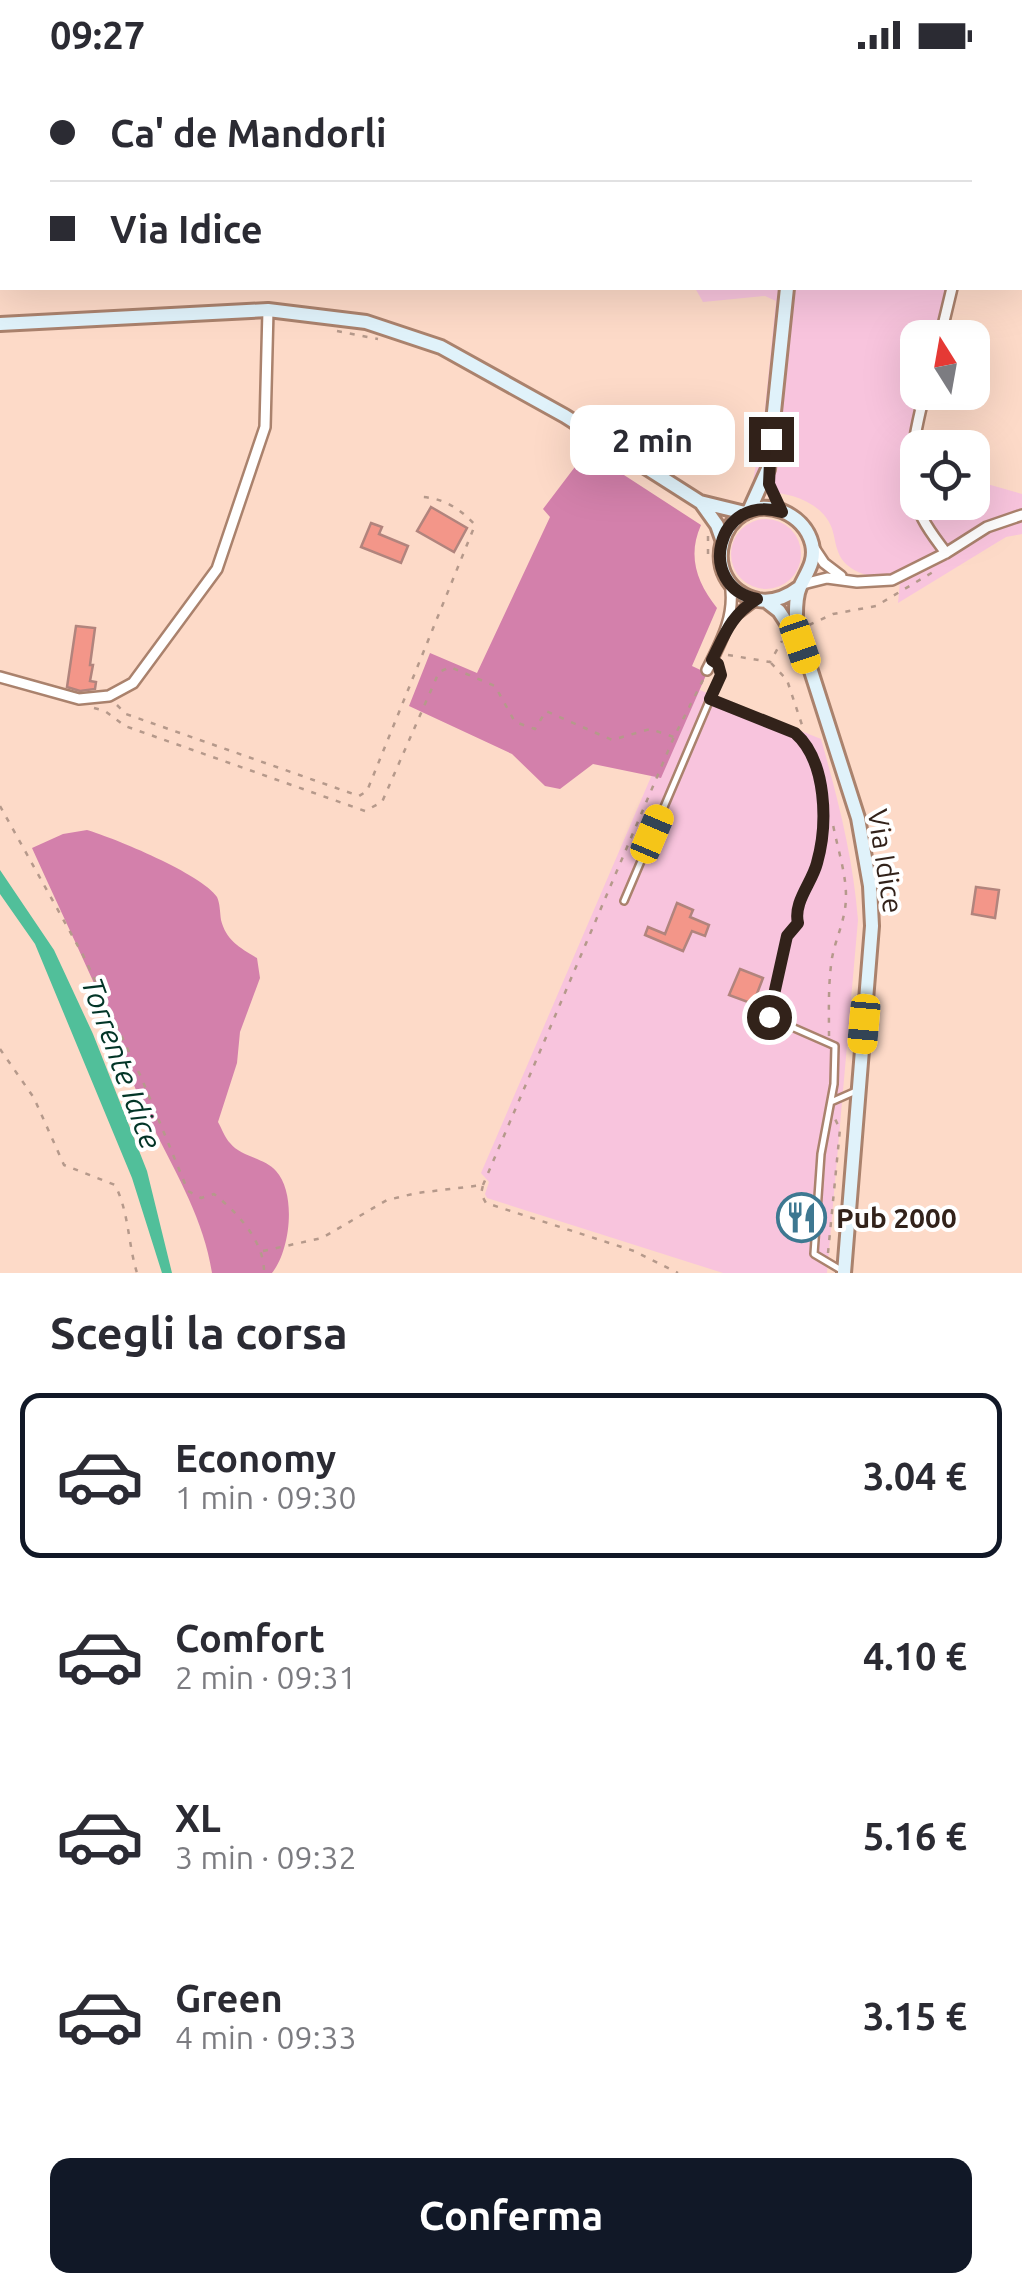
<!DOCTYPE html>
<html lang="it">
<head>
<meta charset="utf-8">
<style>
  :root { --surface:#fff; --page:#f2f2f3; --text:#2b2b33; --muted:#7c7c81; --line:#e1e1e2; --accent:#111827 }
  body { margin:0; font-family:Ubuntu,sans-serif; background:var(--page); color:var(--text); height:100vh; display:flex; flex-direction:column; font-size:38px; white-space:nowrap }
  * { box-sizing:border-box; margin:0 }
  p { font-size:32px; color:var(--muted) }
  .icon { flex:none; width:55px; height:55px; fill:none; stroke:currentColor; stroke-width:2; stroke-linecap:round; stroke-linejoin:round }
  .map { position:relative; height:1203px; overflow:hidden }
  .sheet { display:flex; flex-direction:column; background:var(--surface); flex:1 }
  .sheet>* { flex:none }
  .top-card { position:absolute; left:0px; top:0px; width:1022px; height:220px; box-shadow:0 10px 40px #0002; display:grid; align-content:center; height:220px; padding:0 50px; background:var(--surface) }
  .needle { width:65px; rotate:349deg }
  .tools { position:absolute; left:900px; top:250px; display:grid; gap:20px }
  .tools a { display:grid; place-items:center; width:90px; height:90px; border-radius:20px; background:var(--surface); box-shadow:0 10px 40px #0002; font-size:50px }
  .end { position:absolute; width:45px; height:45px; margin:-22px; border:12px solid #32221a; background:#fff; box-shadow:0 0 0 5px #fff }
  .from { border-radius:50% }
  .bubble { position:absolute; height:70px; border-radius:20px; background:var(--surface); box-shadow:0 10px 40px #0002; font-size:32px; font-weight:700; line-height:70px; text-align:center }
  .car { position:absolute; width:30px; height:60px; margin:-30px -15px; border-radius:12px; box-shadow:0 0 8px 2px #0007; background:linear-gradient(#f5c518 24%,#345 0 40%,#f5c518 0 76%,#345 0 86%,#f5c518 0) }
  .top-card b { display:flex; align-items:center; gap:35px; height:95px; font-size:38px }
  .top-card b+b { border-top:2px solid var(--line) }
  .top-card i { width:25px; height:25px; background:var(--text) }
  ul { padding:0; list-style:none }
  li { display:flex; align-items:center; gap:30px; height:165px; margin:0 20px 15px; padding:0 30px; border:5px solid transparent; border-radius:20px }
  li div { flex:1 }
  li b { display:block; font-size:38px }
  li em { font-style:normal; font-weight:700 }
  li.on { border-color:var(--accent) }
  li>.icon { width:90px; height:90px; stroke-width:1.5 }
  h2 { padding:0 50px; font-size:45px; line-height:120px }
  .cta { display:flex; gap:20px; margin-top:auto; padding:20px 50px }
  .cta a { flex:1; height:115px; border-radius:20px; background:var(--accent); color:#fff; font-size:40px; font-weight:700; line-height:115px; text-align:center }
  .status { display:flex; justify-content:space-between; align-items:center; height:70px; padding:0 50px; background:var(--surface); direction:ltr }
  .status svg { height:28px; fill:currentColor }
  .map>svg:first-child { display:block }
</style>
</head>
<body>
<div class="status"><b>09:27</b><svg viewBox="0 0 49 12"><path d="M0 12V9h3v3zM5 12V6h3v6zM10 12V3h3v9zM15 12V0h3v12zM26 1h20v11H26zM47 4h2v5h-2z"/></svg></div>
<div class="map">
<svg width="1022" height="1203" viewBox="0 0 1022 1203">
  <rect width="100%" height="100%" fill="#fddac8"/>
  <path fill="#f8c4dd" d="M695 218H954L941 267 918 268V322L928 323 917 373 918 432H972L973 410 1022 424V464L1006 467 898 533 900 511C882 508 861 507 847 495 833 482 837 466 829 452 814 426 778 421 751 421L763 358 776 231 765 226 703 232Z
    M731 484a35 35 0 1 1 70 0a35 35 0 1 1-70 0Z
    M690 616 821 669C838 729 853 787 858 850L827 1203H723L487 1128 485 1124 489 1112 481 1103Z"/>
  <path fill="#d380ab" d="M587 381 701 455C687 486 697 513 717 538L692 596 707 603 661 708 593 694 560 719 545 716 512 684 409 636 430 583 477 603 550 447 543 439Z
    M87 760C114 768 202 804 217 827 220 833 220 843 221 850 226 870 240 878 257 888L260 908 240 962 237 993 218 1052C222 1059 225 1068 230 1073 241 1087 265 1088 276 1101 297 1124 290 1181 272 1203H212C204 1151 178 1107 155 1061 130 1013 115 960 93 911 73 867 52 822 32 778L63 764Z"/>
  <path fill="#51bf9a" d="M0 800 54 880 93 964 147 1101 172 1203H162L132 1108 35 874 0 824Z"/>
  <path fill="#f39689" stroke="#b1847d" stroke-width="2.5" d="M431 437 467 458 454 482 417 461Z
    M371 453 382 457 379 464 408 476 401 493 361 477Z
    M76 556 95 558 90 595H93L90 611 96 612 95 619 80 621 67 617Z
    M976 817 999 820 995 848 972 844Z
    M677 833 693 840 690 847 709 855 705 866 692 861 683 881 645 865 648 857 665 864Z
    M740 899 763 908 753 934 729 925Z"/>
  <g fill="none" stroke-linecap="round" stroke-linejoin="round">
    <defs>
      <path id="service" d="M202 0 207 2
        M116 2V0
        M415 2 417 0
        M0 121 2 120
        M712 590 718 594 721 605 710 629 795 663C827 691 828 754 817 793 812 813 794 831 798 853L787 866 769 947 835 976 834 1014 821 1084 814 1184 841 1200
        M624 831 710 629
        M831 1032 856 1021"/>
      <path id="minor" d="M1004 2 1005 0
        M940 268 952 218
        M925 322C915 361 902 412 923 449 929 461 938 472 946 483
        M814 478 824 493 841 506
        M803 514 827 508 857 512 892 510 946 483 987 457 1022 445
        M732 548 757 529
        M707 600C721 572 736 545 730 513
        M0 607 79 629 109 626 133 613 217 499 265 357 268 240"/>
      <path id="secondary" d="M734 0V2
        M0 254 268 240 366 252 441 277 565 346 700 432 745 443
        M702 434 717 455 722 469
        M749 441 768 399 787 218
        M800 517C788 526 774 533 758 530 693 515 721 419 782 441 796 447 808 458 812 474 816 491 807 502 800 517 795 528 796 542 796 554L858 748 870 816 872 856 844 1203
        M766 531 779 541 796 567"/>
    </defs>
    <use href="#service" stroke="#aa826d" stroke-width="10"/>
    <use href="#minor" stroke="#aa826d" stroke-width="14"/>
    <use href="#secondary" stroke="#aa826d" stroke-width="18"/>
    <path stroke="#b5998b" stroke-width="2.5" stroke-dasharray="5 8" stroke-linecap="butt" d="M337 261 378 269
      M708 466V488
      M809 555 833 544 876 536 933 502
      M728 585 770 592 782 571
      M771 593 787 610 804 661
      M117 635 126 644 359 726 367 721 475 455C461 439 443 428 422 427
      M94 638 105 641 125 656 365 741 382 732 439 602 450 597 495 616 515 652 535 659 546 641 612 670 650 659 674 667
      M0 736 83 885 141 1007 188 1121 201 1128 214 1124C237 1142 265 1172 264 1203
      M829 966C829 939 828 914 832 888 836 867 846 849 846 826 846 801 836 774 832 749
      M0 979 34 1028 64 1095 115 1115C129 1142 128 1174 137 1203
      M483 1115 674 667 704 608
      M263 1181 322 1168 387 1130 417 1123 483 1115 481 1124 486 1133 634 1181 678 1203
      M828 1183 840 1059 835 1049"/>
    <use href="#service" stroke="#fff" stroke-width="5"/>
    <use href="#minor" stroke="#fff" stroke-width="9"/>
    <use href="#secondary" stroke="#e0f2fa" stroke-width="12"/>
  </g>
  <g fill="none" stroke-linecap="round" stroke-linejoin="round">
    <path stroke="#32221a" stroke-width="12" d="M769 947 787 866 798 853C793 832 812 813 817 793 828 754 827 691 795 663L710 629 721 605 718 594 712 590C725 564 731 545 757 529 695 517 716 422 782 442L769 414 771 369"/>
  </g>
  <defs>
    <symbol id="restaurant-ring" viewBox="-11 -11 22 22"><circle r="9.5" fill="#fff" stroke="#3e7891" stroke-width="1.5"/><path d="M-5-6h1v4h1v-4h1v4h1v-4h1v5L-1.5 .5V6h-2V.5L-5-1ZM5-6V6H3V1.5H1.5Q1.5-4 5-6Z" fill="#3e7891"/></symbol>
  </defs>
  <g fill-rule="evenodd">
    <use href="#restaurant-ring" x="774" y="1120" width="55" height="55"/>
  </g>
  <g text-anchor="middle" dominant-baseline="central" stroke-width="8" stroke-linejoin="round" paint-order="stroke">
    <g font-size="28" fill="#32221a" stroke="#fff">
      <text transform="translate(886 791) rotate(81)">Via Idice</text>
    </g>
    <g font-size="28" font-weight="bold" fill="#32221a" stroke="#fff" text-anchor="start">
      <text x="836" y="1147">Pub 2000</text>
    </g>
    <g font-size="30" font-style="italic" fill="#023527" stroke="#fff">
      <text transform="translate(122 993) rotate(70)">Torrente Idice</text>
    </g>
  </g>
</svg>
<div class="tools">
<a><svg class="needle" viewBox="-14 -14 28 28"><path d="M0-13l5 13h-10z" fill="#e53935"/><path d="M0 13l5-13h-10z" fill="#7c7c81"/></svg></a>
<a><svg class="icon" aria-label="locate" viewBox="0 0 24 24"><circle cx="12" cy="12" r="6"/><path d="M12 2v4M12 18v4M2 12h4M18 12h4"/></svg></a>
</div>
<i class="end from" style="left:769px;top:947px"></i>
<i class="end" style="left:771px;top:369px"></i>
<div class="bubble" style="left:570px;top:335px;width:165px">2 min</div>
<i class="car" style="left:800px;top:574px;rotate:161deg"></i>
<i class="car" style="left:652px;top:764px;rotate:23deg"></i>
<i class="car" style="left:864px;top:954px;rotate:185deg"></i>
<div class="top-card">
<b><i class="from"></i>Ca' de Mandorli</b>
<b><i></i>Via Idice</b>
</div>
</div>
<section class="sheet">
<h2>Scegli la corsa</h2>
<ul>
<li class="on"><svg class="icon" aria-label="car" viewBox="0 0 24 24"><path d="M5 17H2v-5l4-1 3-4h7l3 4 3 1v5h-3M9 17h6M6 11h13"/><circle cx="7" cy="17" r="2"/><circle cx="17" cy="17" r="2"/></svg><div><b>Economy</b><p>1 min · 09:30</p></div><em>3.04 €</em></li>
<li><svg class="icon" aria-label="car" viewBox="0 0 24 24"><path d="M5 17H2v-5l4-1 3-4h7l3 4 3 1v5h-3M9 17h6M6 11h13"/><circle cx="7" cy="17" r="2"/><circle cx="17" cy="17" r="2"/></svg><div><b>Comfort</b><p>2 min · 09:31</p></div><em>4.10 €</em></li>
<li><svg class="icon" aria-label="car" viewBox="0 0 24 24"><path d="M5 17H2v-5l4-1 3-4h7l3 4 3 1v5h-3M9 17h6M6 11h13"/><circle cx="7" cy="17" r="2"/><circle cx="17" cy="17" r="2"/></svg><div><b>XL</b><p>3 min · 09:32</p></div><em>5.16 €</em></li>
<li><svg class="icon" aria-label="car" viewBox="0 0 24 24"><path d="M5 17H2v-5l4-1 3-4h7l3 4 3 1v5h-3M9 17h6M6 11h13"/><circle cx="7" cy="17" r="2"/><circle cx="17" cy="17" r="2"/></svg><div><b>Green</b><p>4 min · 09:33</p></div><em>3.15 €</em></li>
</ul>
<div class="cta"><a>Conferma</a></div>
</section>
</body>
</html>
